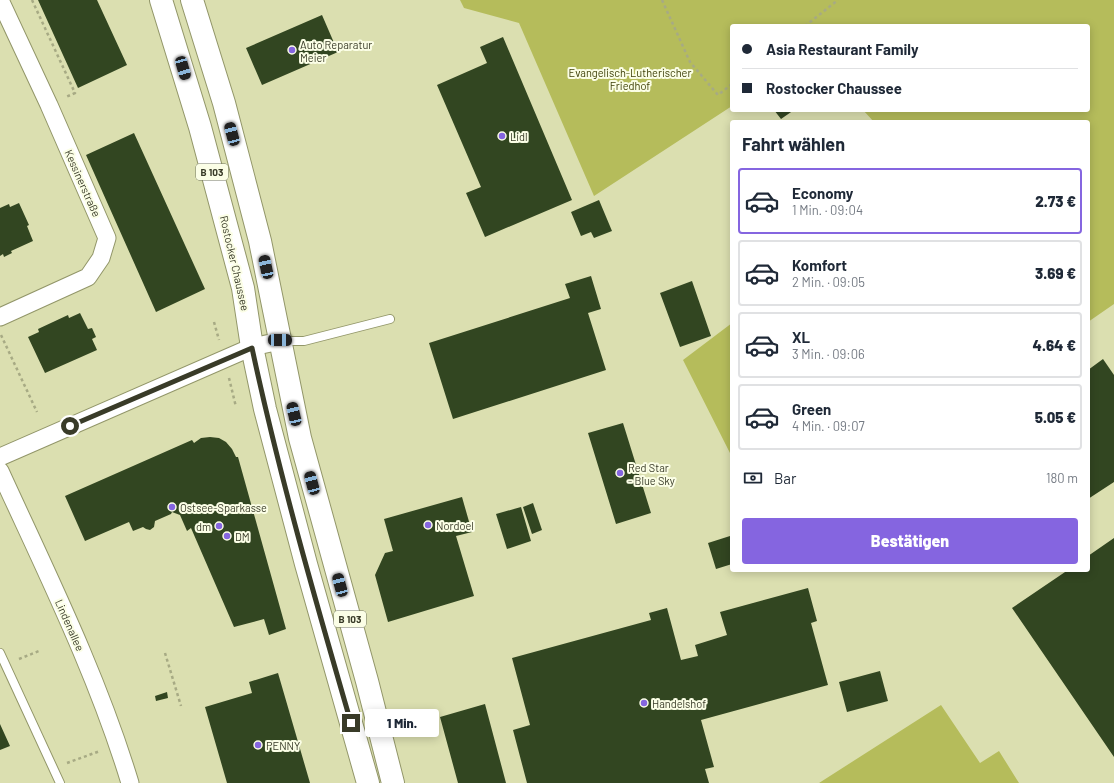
<!DOCTYPE html>
<html lang="de">
<head>
<meta charset="utf-8">
<style>
  :root { --surface:#fff; --page:#f6f6f7; --text:#1f2937; --muted:#747a83; --line:#e0e1e3; --accent:#8565e0 }
  body { margin:0; font-family:Barlow,sans-serif; background:var(--page); color:var(--text); height:100vh; display:flex; flex-direction:column; font-size:15px; white-space:nowrap }
  * { box-sizing:border-box; margin:0 }
  p { font-size:13px; color:var(--muted) }
  .icon { flex:none; width:22px; height:22px; fill:none; stroke:currentColor; stroke-width:2; stroke-linecap:round; stroke-linejoin:round }
  .map { position:relative; flex:1; overflow:hidden }
  .side { position:absolute; left:730px; top:120px; width:360px; height:452px; display:flex; flex-direction:column; background:var(--surface); border-radius:4px; box-shadow:0 2px 10px #0003 }
  .side>* { flex:none }
  .guide { position:absolute; left:730px; top:24px; width:360px; height:88px; border-radius:4px; box-shadow:0 2px 10px #0003; display:grid; align-content:center; height:88px; padding:0 12px; background:var(--surface) }
  .end { position:absolute; width:18px; height:18px; margin:-9px; border:5px solid #393b28; background:#fff; box-shadow:0 0 0 2px #fff }
  .from { border-radius:50% }
  .bubble { position:absolute; height:28px; border-radius:4px; background:var(--surface); box-shadow:0 2px 10px #0003; font-size:13px; font-weight:800; line-height:28px; text-align:center }
  .car { position:absolute; width:12px; height:24px; margin:-12px -6px; border-radius:5px; box-shadow:0 0 3px 1px #0007; background:linear-gradient(#222 24%,#8ab4d8 0 40%,#222 0 76%,#8ab4d8 0 86%,#222 0) }
  .guide b { display:flex; align-items:center; gap:14px; height:38px; font-size:15px }
  .guide b+b { border-top:1px solid var(--line) }
  .guide i { width:10px; height:10px; background:var(--text) }
  ul { padding:0; list-style:none }
  li { display:flex; align-items:center; gap:12px; height:66px; margin:0 8px 6px; padding:0 4px; border:2px solid var(--line); border-radius:4px }
  li div { flex:1 }
  li b { display:block; font-size:15px }
  li em { font-style:normal; font-weight:800 }
  li.active { border-color:var(--accent) }
  li>.icon { width:36px; height:36px; stroke-width:1.5 }
  h2 { padding:0 12px; font-size:18px; line-height:48px }
  .pay { display:flex; align-items:center; gap:10px; height:44px; padding:0 12px; font-size:15px }
  .pay p { margin-inline-start:auto }
  .button { display:flex; gap:8px; margin-top:auto; padding:8px 12px }
  .button a { flex:1; height:46px; border-radius:4px; background:var(--accent); color:#fff; font-size:16px; font-weight:800; line-height:46px; text-align:center }
  .map>svg:first-child { display:block }
</style>
</head>
<body>
<div class="map">
<svg width="1114" height="783" viewBox="0 0 1114 783">
  <rect width="100%" height="100%" fill="#dbdfb0"/>
  <path fill="#b5bc5b" d="M460 0H1114V304L1088 322V122H874L863 110H1088V26H732V106L594 196 519 23 464 8Z
    M732 323V457L683 360Z
    M941 705 980 763 999 751 1019 783H819Z"/>
  <path fill="#324621" d="M38 0H97L127 65 78 88Z
    M322 15 338 52 262 85 246 48Z
    M503 37 572 200 485 237 466 193 481 187 437 85 487 63 480 47Z
    M774 110H794L781 119Z
    M134 133 205 289 156 312 86 155Z
    M599 200 612 231 594 238 591 232 581 236 571 212Z
    M19 203 29 225 27 226 33 241 11 251 12 253 4 257 3 254 0 256V208L9 204 10 207Z
    M591 276 601 309 588 313 606 370 453 419 429 343 570 298 565 284Z
    M692 281 711 336 680 347 660 293Z
    M80 313 88 329 92 328 96 337 92 339 97 350 45 373 28 337 39 332 38 329 68 315 69 318Z
    M1103 359 1114 375V482L1088 499V370Z
    M623 423 651 513 616 524 588 433Z
    M210 437 219 438 226 442 232 449 236 457H238L286 629 269 635 264 619 234 627 191 528 187 531 180 515 172 512 171 514 155 521 154 527 150 530 146 529 143 527 133 531 129 522 85 541 65 496 192 440 194 443 201 438Z
    M462 497 472 532 456 536 474 596 388 622 375 575 385 553 393 551 384 519Z
    M533 503 542 530 532 534 523 507Z
    M521 507 531 541 507 549 496 514Z
    M730 536 732 543V564L716 569 708 543Z
    M1114 538V757L1012 608 1068 570H1088V556Z
    M808 588 817 621 811 623 828 685 701 720 714 767 705 769 709 783H527L513 730 530 725 512 658 651 620 649 613 667 608 681 660 698 656 695 645 727 635 720 612Z
    M880 671 888 701 847 712 839 682Z
    M278 673 310 783H227L205 707 252 693 249 682Z
    M167 692 168 698 156 701 155 696Z
    M485 704 506 783H458L440 717Z
    M0 724 10 746 0 750Z"/>
  <g fill="none" stroke-linecap="round" stroke-linejoin="round">
    <defs>
      <path id="lane" d="M281 341H304L390 319
        M0 653 60 783"/>
      <path id="street" d="M0 317 88 277 101 258 107 238 49 105 0 0
        M0 457 252 347 280 341
        M0 471C47 574 97 674 130 783"/>
      <path id="primary" d="M161 0 200 127 243 288 252 347 265 409 306 564 368 783
        M192 0 224 103 260 241 300 438 367 681 393 783"/>
    </defs>
    <use href="#lane" stroke="#929669" stroke-width="10"/>
    <use href="#street" stroke="#929669" stroke-width="19"/>
    <use href="#primary" stroke="#929669" stroke-width="24"/>
    <path stroke="#a7aa84" stroke-width="2.5" stroke-dasharray="3 3" stroke-linecap="butt" d="M32 0 75 93 66 97
      M662 0 690 62 718 95 732 84
      M805 26 838 0
      M214 322 219 340
      M1 335 37 412
      M229 378 236 407
      M165 653 181 706
      M19 659 39 651
      M67 763 100 751"/>
    <use href="#lane" stroke="#fff" stroke-width="8"/>
    <use href="#street" stroke="#fff" stroke-width="17"/>
    <use href="#primary" stroke="#fff" stroke-width="22"/>
  </g>
  <g fill="none" stroke-linecap="round" stroke-linejoin="round">
    <path stroke="#393b28" stroke-width="5" d="M70 426 252 348C279 474 315 599 351 723"/>
  </g>
  <g fill="#8565e0" stroke="#fbfee6" stroke-width="1.5">
    <circle cx="292" cy="50" r="4"/>
    <circle cx="502" cy="136" r="4"/>
    <circle cx="620" cy="473" r="4"/>
    <circle cx="172" cy="507" r="4"/>
    <circle cx="428" cy="525" r="4"/>
    <circle cx="219" cy="526" r="4"/>
    <circle cx="227" cy="536" r="4"/>
    <circle cx="644" cy="703" r="4"/>
    <circle cx="258" cy="745" r="4"/>
  </g>
  <g text-anchor="middle" dominant-baseline="central" stroke-width="4" stroke-linejoin="round" paint-order="stroke">
    <g fill="#fbfee6" stroke="#737661" stroke-width="1">
      <rect x="196" y="164" width="32" height="16" rx="3"/>
      <rect x="334" y="611" width="32" height="16" rx="3"/>
    </g>
    <g font-size="10" font-weight="bold" fill="#393b28">
      <text x="212" y="172">B 103</text>
      <text x="350" y="619">B 103</text>
    </g>
    <g font-size="11" fill="#393b28" stroke="#fbfee6" text-anchor="start">
      <text x="300" y="44">Auto Reparatur<tspan x="300" dy="13">Meier</tspan></text>
      <text x="510" y="136">Lidl</text>
      <text x="628" y="467">Red Star<tspan x="628" dy="13">- Blue Sky</tspan></text>
      <text x="180" y="507">Ostsee-Sparkasse</text>
      <text x="436" y="525">Nordoel</text>
      <text x="211" y="526" text-anchor="end">dm</text>
      <text x="235" y="536">DM</text>
      <text x="652" y="703">Handelshof</text>
      <text x="266" y="745">PENNY</text>
    </g>
    <g font-size="11" fill="#3d3f07" stroke="#fbfee6">
      <text x="630" y="72">Evangelisch-Lutherischer<tspan x="630" dy="13">Friedhof</tspan></text>
    </g>
    <g font-size="11" fill="#393b28" stroke="#fbfee6">
      <text transform="translate(83 183) rotate(66)">Kessinerstraße</text>
      <text transform="translate(235 263) rotate(77)">Rostocker Chaussee</text>
      <text transform="translate(70 625) rotate(66)">Lindenallee</text>
    </g>
  </g>
</svg>
<i class="end from" style="left:70px;top:426px"></i>
<i class="end" style="left:351px;top:723px"></i>
<div class="bubble" style="left:365px;top:709px;width:74px">1 Min.</div>
<i class="car" style="left:183px;top:68px;rotate:164deg"></i>
<i class="car" style="left:232px;top:134px;rotate:345deg"></i>
<i class="car" style="left:266px;top:267px;rotate:348deg"></i>
<i class="car" style="left:280px;top:340px;rotate:91deg"></i>
<i class="car" style="left:294px;top:414px;rotate:347deg"></i>
<i class="car" style="left:312px;top:483px;rotate:345deg"></i>
<i class="car" style="left:340px;top:585px;rotate:345deg"></i>
<div class="guide">
<b><i class="from"></i>Asia Restaurant Family</b>
<b><i></i>Rostocker Chaussee</b>
</div>
<section class="side">
<h2>Fahrt wählen</h2>
<ul>
<li class="active"><svg class="icon" aria-label="car" viewBox="0 0 24 24"><path d="M5 17H2v-5l4-1 3-4h7l3 4 3 1v5h-3M9 17h6M6 11h13"/><circle cx="7" cy="17" r="2"/><circle cx="17" cy="17" r="2"/></svg><div><b>Economy</b><p>1 Min. · 09:04</p></div><em>2.73 €</em></li>
<li><svg class="icon" aria-label="car" viewBox="0 0 24 24"><path d="M5 17H2v-5l4-1 3-4h7l3 4 3 1v5h-3M9 17h6M6 11h13"/><circle cx="7" cy="17" r="2"/><circle cx="17" cy="17" r="2"/></svg><div><b>Komfort</b><p>2 Min. · 09:05</p></div><em>3.69 €</em></li>
<li><svg class="icon" aria-label="car" viewBox="0 0 24 24"><path d="M5 17H2v-5l4-1 3-4h7l3 4 3 1v5h-3M9 17h6M6 11h13"/><circle cx="7" cy="17" r="2"/><circle cx="17" cy="17" r="2"/></svg><div><b>XL</b><p>3 Min. · 09:06</p></div><em>4.64 €</em></li>
<li><svg class="icon" aria-label="car" viewBox="0 0 24 24"><path d="M5 17H2v-5l4-1 3-4h7l3 4 3 1v5h-3M9 17h6M6 11h13"/><circle cx="7" cy="17" r="2"/><circle cx="17" cy="17" r="2"/></svg><div><b>Green</b><p>4 Min. · 09:07</p></div><em>5.05 €</em></li>
</ul>
<div class="pay"><svg class="icon" aria-label="cash" viewBox="0 0 24 24"><path d="M3 7h18v10H3z"/><circle cx="12" cy="12" r="2"/></svg>Bar<p>180 m</p></div>
<div class="button"><a>Bestätigen</a></div>
</section>
</div>
</body>
</html>
